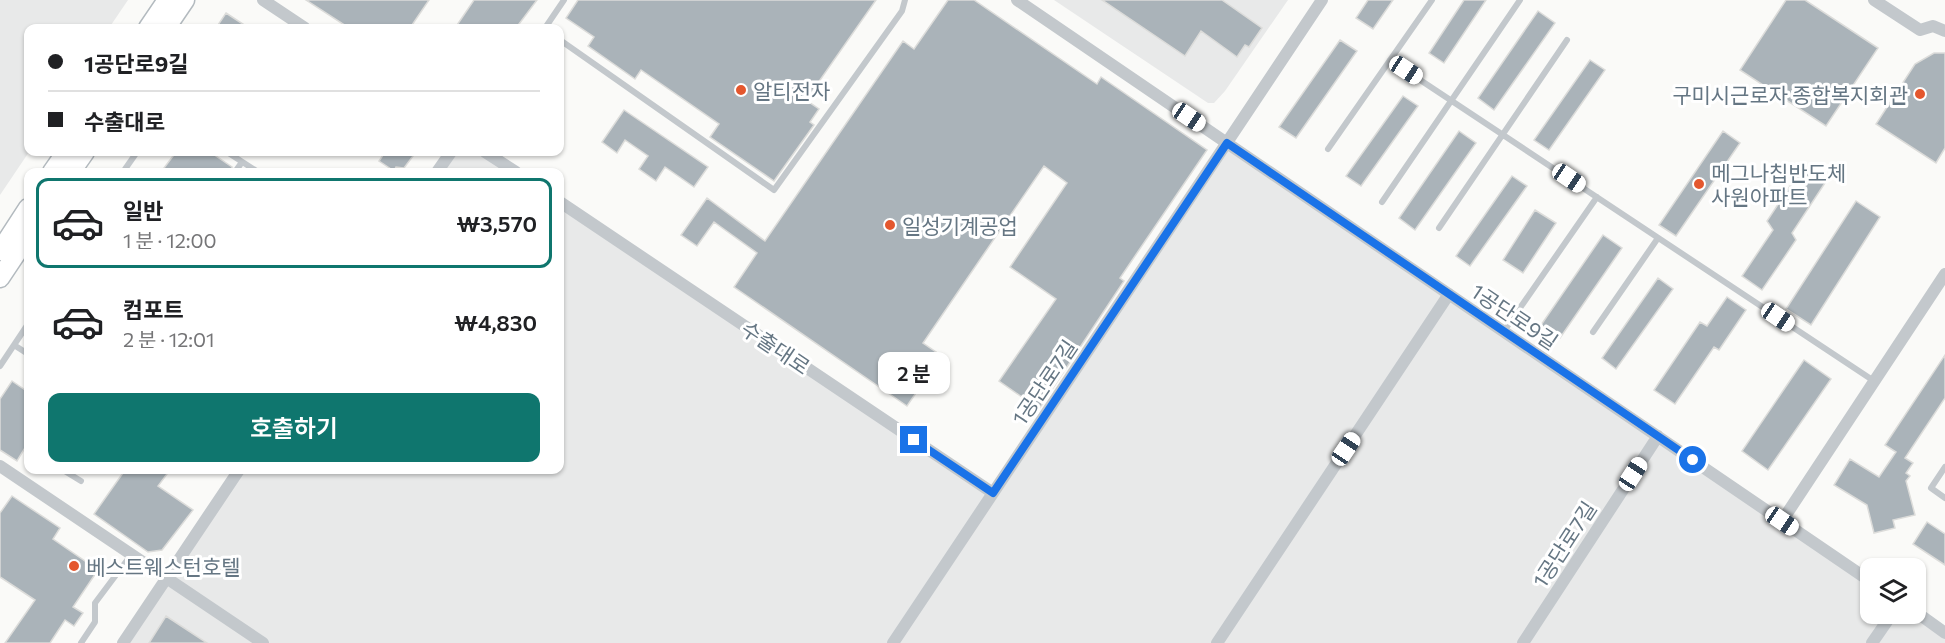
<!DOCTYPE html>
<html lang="ko">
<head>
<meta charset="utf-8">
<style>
  :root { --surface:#fff; --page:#f6f6f6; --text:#202124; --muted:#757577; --line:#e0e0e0; --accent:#0f766e }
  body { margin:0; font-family:Commissioner,"Noto Sans KR",sans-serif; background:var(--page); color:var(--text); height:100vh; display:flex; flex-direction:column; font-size:22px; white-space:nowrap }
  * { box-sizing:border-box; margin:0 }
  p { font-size:20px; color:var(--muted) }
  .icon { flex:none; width:33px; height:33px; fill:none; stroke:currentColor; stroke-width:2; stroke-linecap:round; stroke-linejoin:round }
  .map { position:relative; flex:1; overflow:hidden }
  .sheet { position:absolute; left:24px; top:168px; width:540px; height:306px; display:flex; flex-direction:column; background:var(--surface); border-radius:12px; box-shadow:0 2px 4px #0004 }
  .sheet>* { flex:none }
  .top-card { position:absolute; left:24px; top:24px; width:540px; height:132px; border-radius:12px; box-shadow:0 2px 4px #0004; display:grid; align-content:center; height:132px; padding:0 24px; background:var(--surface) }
  .tools { position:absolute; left:1860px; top:558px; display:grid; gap:12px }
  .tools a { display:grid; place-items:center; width:66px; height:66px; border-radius:12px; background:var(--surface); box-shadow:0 2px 4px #0004; font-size:30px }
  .end { position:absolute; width:27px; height:27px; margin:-14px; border:8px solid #1a73e8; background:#fff; box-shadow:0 0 0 3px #fff }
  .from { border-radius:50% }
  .bubble { position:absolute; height:42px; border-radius:12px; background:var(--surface); box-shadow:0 2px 4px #0004; font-size:20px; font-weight:600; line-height:42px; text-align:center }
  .car { position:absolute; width:18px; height:36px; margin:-18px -9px; border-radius:8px; box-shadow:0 0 4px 2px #0007; background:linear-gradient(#fff 24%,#345 0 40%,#fff 0 76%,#345 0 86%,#fff 0) }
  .top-card b { display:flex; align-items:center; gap:21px; height:57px; font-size:22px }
  .top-card b+b { border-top:2px solid var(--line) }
  .top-card i { width:15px; height:15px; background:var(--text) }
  ul { padding:10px 0 0; list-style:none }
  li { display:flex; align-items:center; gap:18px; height:90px; margin:0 12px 9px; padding:0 12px; border:3px solid transparent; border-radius:12px }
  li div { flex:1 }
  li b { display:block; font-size:22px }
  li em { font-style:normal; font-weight:600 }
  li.selected { border-color:var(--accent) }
  li>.icon { width:54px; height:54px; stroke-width:1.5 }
  .primary-button { display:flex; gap:12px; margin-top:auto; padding:12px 24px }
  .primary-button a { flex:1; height:69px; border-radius:12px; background:var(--accent); color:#fff; font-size:24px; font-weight:600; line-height:69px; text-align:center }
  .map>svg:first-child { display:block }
</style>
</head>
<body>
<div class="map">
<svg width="1945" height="643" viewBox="0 0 1945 643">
  <rect width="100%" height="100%" fill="#fafaf8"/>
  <path fill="#e8e9e9" d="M0 0H128L109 28H28L29 152 0 195Z
    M1054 0H1288L1225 91 1214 103H1208Z
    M1227 143 1870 581V614H1916L1945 633V643H123L239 470H560V202L993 493Z
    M451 152H485L516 172H437Z"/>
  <path fill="#aab3b9" stroke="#dcdcda" stroke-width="1.5" d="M306 0H429L410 28H349Z
    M474 0H537L516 28H455Z
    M578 0H876L806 100 819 109 810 122 814 125 774 181 710 137 719 124 641 70 635 79 588 46 594 37 566 18Z
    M948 0H974L1097 84 1101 77 1207 150 1120 278 1124 281 1039 409 999 381 1056 299 1010 267 1067 183 1044 166 923 343 936 352 919 376 925 380 907 406 734 287 757 253 714 222 697 246 681 235 707 198 765 241 903 41 914 49Z
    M1102 0H1222L1262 28 1249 47 1245 45 1237 57 1201 31 1185 56Z
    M1368 0H1393L1373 29 1356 18Z
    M1464 0H1486L1444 63 1429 53Z
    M1786 0H1805L1878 48 1826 126 1740 70Z
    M1538 11 1555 23 1494 110 1478 98Z
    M226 13 249 28H216Z
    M1340 40 1357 51 1296 138 1279 127Z
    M1934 53H1945V148L1936 163 1876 124 1915 64Z
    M1590 60 1605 70 1549 150 1534 140Z
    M1403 96 1418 106 1361 186 1346 176Z
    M624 110 708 167 694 187 665 167 656 181 639 169 648 156 625 140 617 153 602 142Z
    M1459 131 1476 143 1415 230 1399 218Z
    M1723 131 1740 143 1676 236 1659 225Z
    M176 152H210L232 167 230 172H161Z
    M385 152H416L404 168 396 167 394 171 379 161Z
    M1802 168 1825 183 1792 233 1796 240 1762 290 1742 276 1773 230 1767 221Z
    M1512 176 1527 186 1470 266 1456 256Z
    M1856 201 1880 217 1811 325 1786 309Z
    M1535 210 1556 223 1523 273 1503 260Z
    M1603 235 1622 248 1560 338 1541 325Z
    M1658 278 1673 289 1616 369 1602 358Z
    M1727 297 1746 310 1719 350 1714 347 1675 404 1654 390 1700 322 1707 326Z
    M1945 355V398L1905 458 1913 463 1906 473 1910 476 1906 481 1915 515 1893 520 1895 528 1874 533 1867 505 1834 485 1850 459 1879 477 1896 452 1885 445Z
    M1804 360 1831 379 1768 470 1742 451Z
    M12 381 28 392V443L17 461 0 450V399Z
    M125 470H170L158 486 193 510 162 550 148 552 94 514Z
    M12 496 60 528 53 539 98 570 73 607 83 613 74 626 65 620 50 643H5L35 600 0 577V513Z
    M1927 522 1945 534V565L1913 544Z
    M166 616 207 643H149Z"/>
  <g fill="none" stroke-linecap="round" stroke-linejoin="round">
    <defs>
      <path id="secondary" d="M148 28 167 0
        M166 28 185 0
        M52 172 66 152
        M71 172 85 152
        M0 251 28 208
        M0 278 28 236"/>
    </defs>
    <use href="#secondary" stroke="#b3babf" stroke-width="21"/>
    <path stroke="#c3c8cc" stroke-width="6" d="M545 28 564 0
      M560 40 774 190 902 11 905 0
      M1390 60 1874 381
      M1328 149 1432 0
      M227 152 258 172
      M123 172 137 152
      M235 172 242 162
      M1382 202 1520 0
      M1439 228 1567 40
      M1504 331 1597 197
      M1593 332 1658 238
      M14 345 28 324
      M0 366 14 345 28 354
      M1945 467 1931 488 1945 498
      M63 470 81 481
      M81 643 95 622V603L131 555"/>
    <path stroke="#c3c8cc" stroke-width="12" d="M263 0 305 28
      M1017 0 1870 581
      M1874 0 1920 30 1933 26 1945 31
      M485 152 516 172
      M437 172 451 152
      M560 202 993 493
      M0 466 263 643
      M1782 521 1945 274
      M1916 612 1945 633
      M123 643 239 470
      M893 643 1322 0
      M1217 643 1449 294
      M1523 643 1658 436
      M1872 643 1892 614"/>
    <use href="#secondary" stroke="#fff" stroke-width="18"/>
  </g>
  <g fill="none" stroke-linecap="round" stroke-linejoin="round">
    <path stroke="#1a73e8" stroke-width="8" d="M914 440 993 493 1227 143 1693 460"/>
  </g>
  <g fill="#e4572e" stroke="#fff" stroke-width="2">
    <circle cx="741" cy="90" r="6"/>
    <circle cx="1920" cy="94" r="6"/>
    <circle cx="1699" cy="184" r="6"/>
    <circle cx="890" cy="225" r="6"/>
    <circle cx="74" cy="566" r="6"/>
  </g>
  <g text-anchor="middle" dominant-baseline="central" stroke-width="6" stroke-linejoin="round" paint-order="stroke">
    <g font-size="21" fill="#657683" stroke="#fff" text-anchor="start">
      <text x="753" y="90">알티전자</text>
      <text x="1908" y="94" text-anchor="end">구미시근로자 종합복지회관</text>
      <text x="1711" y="172">메그나칩반도체<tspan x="1711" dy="24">사원아파트</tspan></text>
      <text x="902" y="225">일성기계공업</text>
      <text x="86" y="566">베스트웨스턴호텔</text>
    </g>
    <g font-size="21" fill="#657683" stroke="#fff">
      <text transform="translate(1515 316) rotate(34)">1공단로9길</text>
      <text transform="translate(776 347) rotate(34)">수출대로</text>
      <text transform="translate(1044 382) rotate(-56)">1공단로7길</text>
      <text transform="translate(1564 544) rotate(-57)">1공단로7길</text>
    </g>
  </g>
</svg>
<div class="tools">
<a><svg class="icon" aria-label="layers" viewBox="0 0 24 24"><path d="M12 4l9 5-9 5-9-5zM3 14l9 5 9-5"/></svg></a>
</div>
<i class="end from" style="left:1693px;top:460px"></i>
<i class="end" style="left:914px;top:440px"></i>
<div class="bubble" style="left:878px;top:352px;width:72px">2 분</div>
<i class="car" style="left:1406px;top:70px;rotate:123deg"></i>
<i class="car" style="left:1189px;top:117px;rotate:124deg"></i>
<i class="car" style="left:1569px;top:178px;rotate:124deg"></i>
<i class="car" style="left:1778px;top:317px;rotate:124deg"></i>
<i class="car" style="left:1346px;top:449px;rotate:34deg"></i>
<i class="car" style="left:1633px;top:474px;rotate:33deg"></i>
<i class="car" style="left:1782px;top:521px;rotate:124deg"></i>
<div class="top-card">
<b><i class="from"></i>1공단로9길</b>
<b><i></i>수출대로</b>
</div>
<section class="sheet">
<ul>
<li class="selected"><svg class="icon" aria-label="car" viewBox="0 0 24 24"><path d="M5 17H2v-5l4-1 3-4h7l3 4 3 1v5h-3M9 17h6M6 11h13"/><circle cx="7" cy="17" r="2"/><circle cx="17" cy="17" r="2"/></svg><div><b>일반</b><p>1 분 · 12:00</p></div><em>₩3,570</em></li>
<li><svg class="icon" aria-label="car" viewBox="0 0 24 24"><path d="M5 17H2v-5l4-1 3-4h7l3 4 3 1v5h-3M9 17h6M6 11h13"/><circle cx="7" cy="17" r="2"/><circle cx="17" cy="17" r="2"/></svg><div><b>컴포트</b><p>2 분 · 12:01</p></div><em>₩4,830</em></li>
</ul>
<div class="primary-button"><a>호출하기</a></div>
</section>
</div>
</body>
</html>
